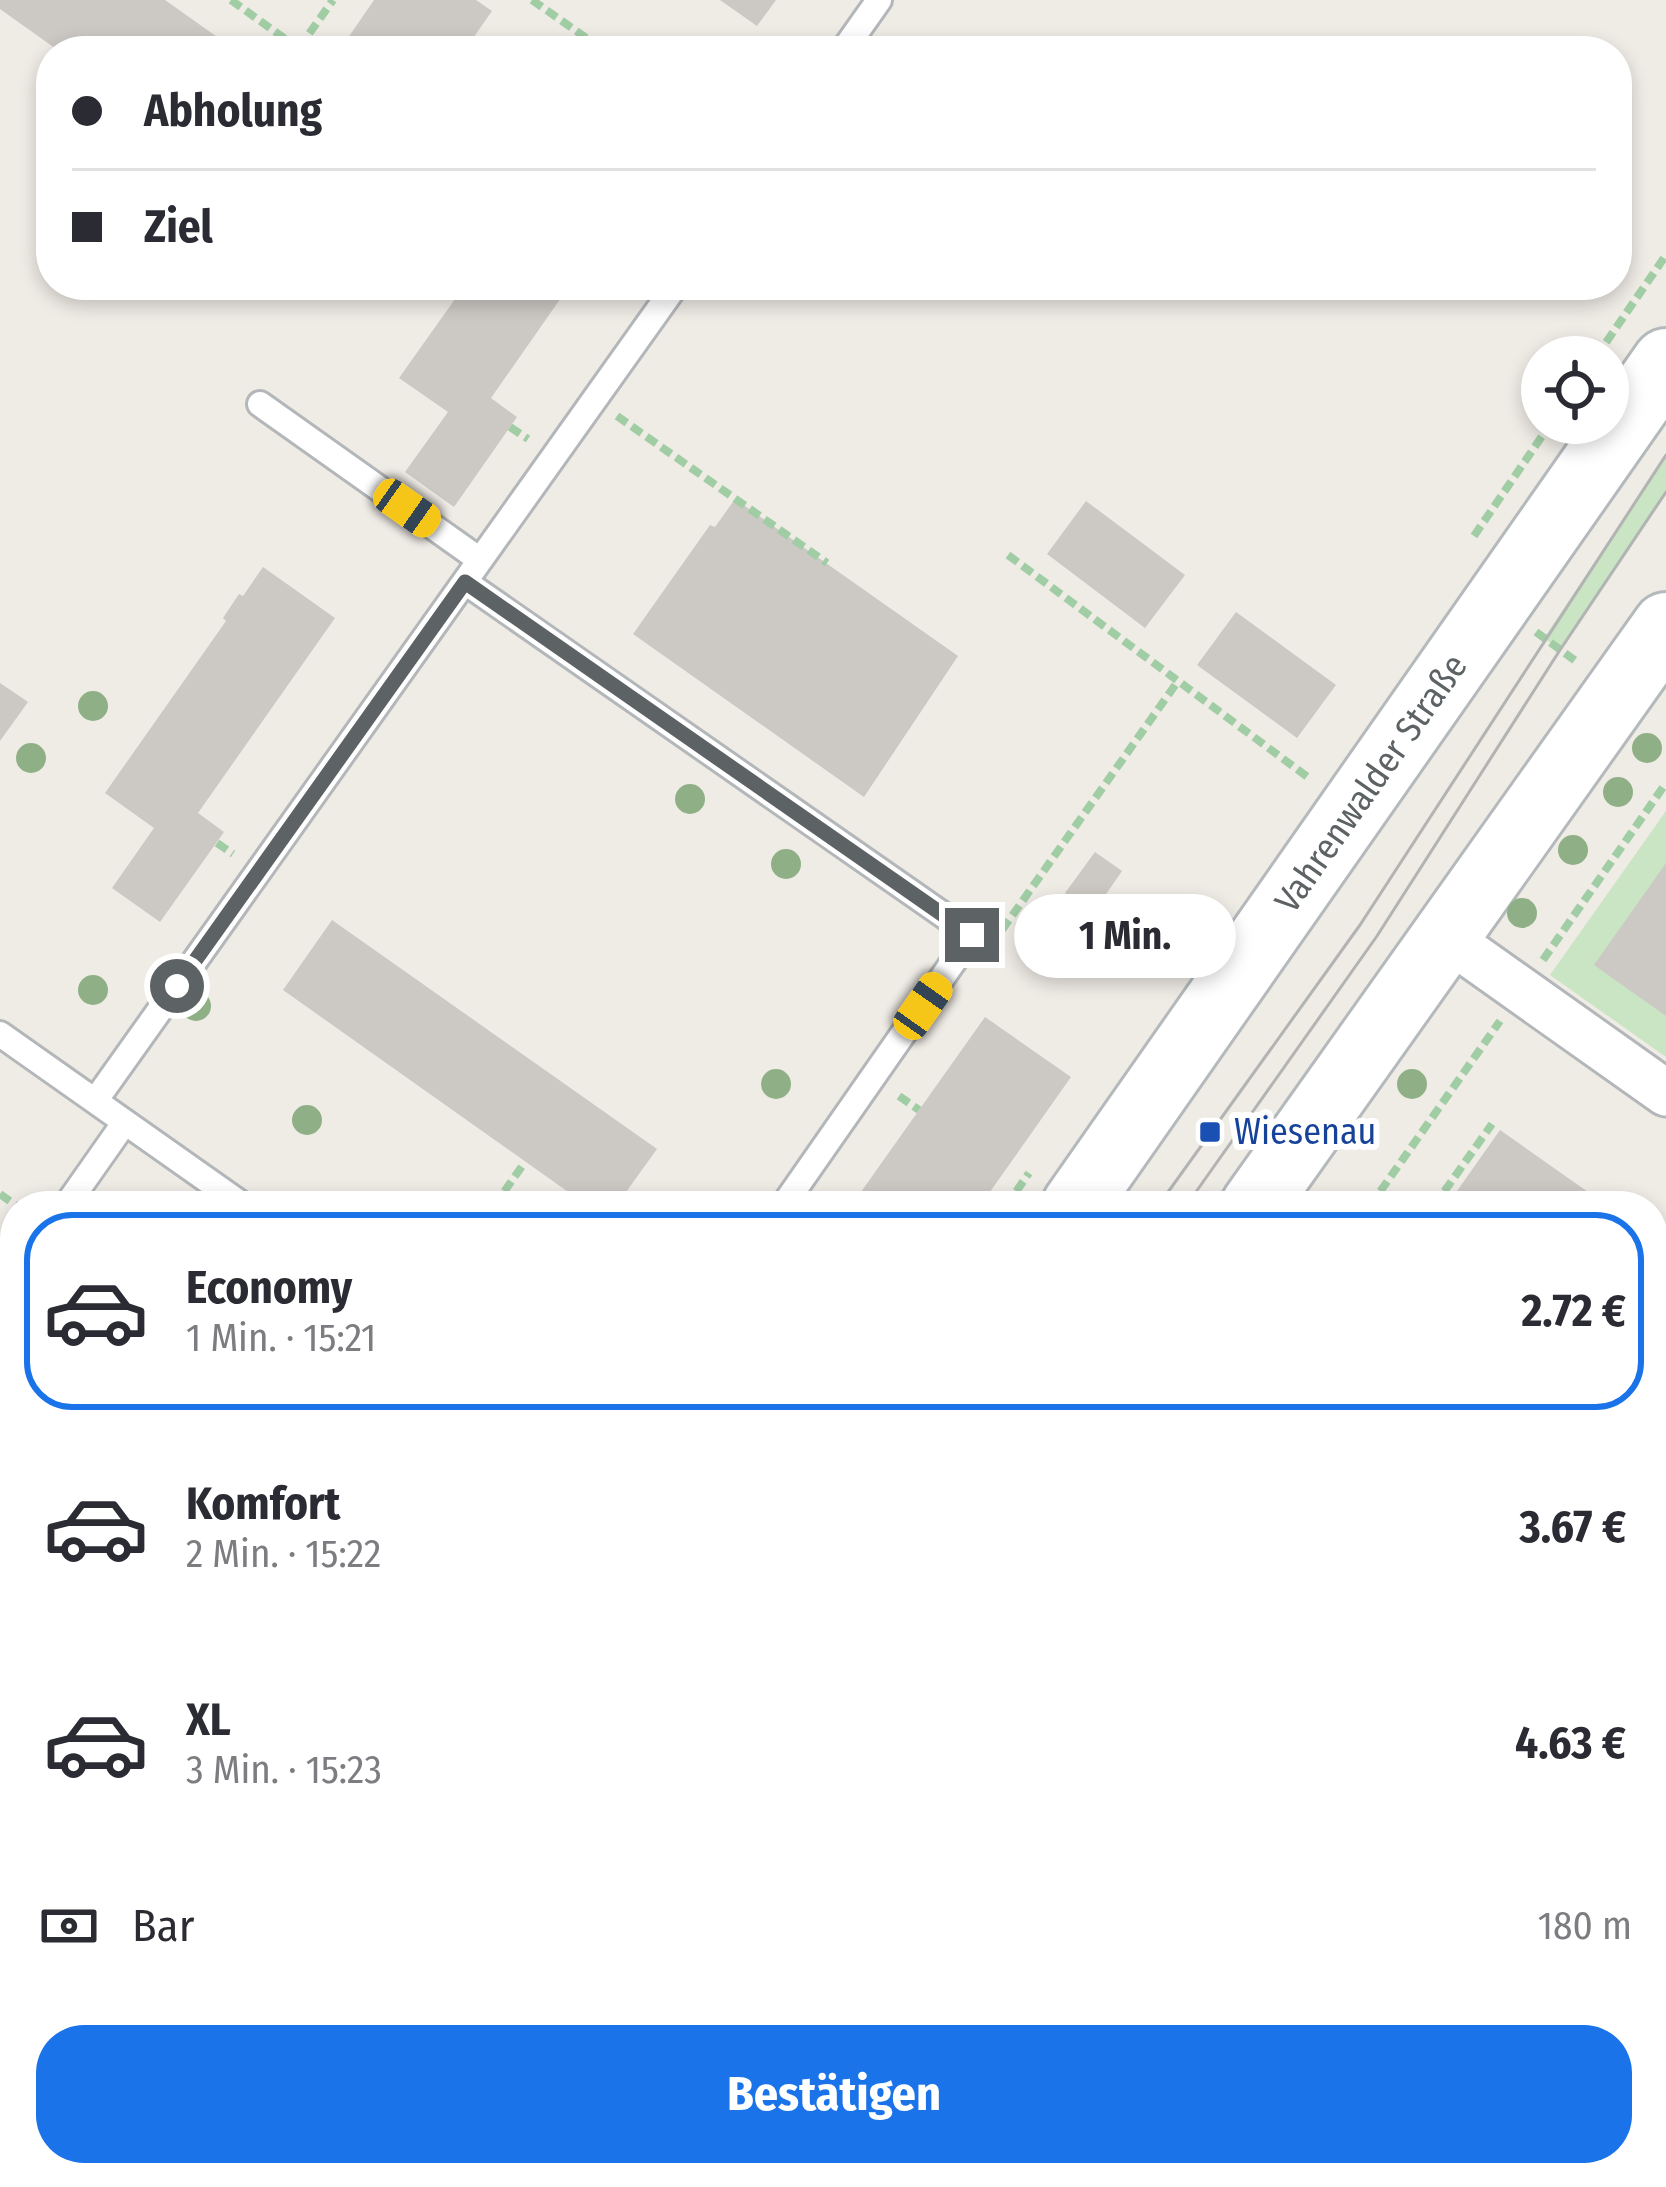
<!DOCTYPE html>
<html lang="de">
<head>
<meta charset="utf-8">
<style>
  :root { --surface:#fff; --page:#f7f7f7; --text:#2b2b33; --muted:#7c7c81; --line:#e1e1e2; --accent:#1a73e8 }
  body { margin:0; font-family:"Fira Sans Condensed",sans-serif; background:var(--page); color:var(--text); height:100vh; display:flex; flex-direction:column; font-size:45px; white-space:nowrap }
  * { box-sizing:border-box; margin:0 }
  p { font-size:39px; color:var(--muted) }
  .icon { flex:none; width:66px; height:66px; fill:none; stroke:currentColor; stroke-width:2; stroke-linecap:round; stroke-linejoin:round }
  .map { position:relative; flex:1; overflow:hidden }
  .drawer { position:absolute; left:0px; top:1191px; width:1668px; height:996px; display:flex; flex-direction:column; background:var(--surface); border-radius:48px 48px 0 0; box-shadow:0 6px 18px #0003 }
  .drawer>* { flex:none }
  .top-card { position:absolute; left:36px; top:36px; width:1596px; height:264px; border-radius:48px; box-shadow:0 6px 18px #0003; display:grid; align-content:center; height:264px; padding:0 36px; background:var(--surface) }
  .fabs { position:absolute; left:1521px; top:336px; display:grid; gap:24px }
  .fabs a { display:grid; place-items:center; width:108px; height:108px; border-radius:50%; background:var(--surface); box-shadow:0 6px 18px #0003; font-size:60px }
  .end { position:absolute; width:54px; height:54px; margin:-27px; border:15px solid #5d6265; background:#fff; box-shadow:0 0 0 6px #fff }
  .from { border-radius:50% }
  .bubble { position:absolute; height:84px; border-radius:42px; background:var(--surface); box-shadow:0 6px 18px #0003; font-size:39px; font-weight:700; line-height:84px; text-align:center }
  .car { position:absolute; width:36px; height:72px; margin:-36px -18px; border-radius:15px; box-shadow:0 0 9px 3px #0007; background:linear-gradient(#f5c518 24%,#345 0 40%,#f5c518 0 76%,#345 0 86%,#f5c518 0) }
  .top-card b { display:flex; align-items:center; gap:42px; height:114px; font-size:45px }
  .top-card b+b { border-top:3px solid var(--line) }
  .top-card i { width:30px; height:30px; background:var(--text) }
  ul { padding:21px 0 0; list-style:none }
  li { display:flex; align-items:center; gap:36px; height:198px; margin:0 24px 18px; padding:0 12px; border:6px solid transparent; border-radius:48px }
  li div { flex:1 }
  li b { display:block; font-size:45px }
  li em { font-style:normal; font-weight:700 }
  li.selected { border-color:var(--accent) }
  li>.icon { width:108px; height:108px; stroke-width:1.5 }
  .pay { display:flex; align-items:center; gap:30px; height:132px; padding:0 36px; font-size:45px }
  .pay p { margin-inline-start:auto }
  .primary-button { display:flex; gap:24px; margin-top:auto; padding:24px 36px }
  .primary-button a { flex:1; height:138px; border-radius:48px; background:var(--accent); color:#fff; font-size:48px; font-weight:700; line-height:138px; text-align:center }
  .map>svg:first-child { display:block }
</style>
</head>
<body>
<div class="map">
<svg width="1666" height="2187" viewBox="0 0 1666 2187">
  <rect width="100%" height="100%" fill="#efebe5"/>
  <path fill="#c9e5c3" d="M1666 455V492L1560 650 1544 638Z
    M1666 811V1057L1550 975Z
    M839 2172H942L964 2187H835L834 2179Z"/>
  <path fill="#ccc8c4" d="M0 0H165L237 51H59L0 9Z
    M374 0H476L492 11 464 51H339Z
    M720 0H776L757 26Z
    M465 285H570L491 398 517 417 454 507 405 472 448 412 399 378Z
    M735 499 958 656 864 797 633 634 710 525 715 527Z
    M1086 501 1185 575 1145 628 1047 554Z
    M263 567 335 618 198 813 224 832 160 922 112 888 154 828 105 793 226 621 223 618 239 594 243 596Z
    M1236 612 1336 685 1297 738 1197 665Z
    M0 683 28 702 0 741Z
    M1095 852 1122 871 1093 913 1065 893Z
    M1666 863V1016L1594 965Z
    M332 920 657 1149 616 1206H588L283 990Z
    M985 1017 1071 1077 980 1206H851Z
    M1500 1130 1608 1206H1468L1472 1201 1457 1191Z
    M1653 1238 1666 1247V1669L1653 1660Z
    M0 1884 15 1895V1947L0 1968Z
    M719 2172H811L801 2187H708Z
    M1407 2172H1497L1507 2179 1501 2187H1402L1398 2184Z"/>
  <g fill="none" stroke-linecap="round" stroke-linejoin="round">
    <defs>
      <path id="service" d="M843 51 879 0
        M260 404 480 560
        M465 582 972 935 783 1206
        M0 1034 244 1206
        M95 1101 676 285
        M66 1206 125 1122
        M0 1301 15 1279
        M0 1836 15 1847
        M0 2107 15 2112"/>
      <path id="minor" d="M1446 937 1666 1093
        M1653 1808 1666 1817
        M1006 2172 1028 2187
        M1278 2172 1299 2187
        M597 2187 607 2172
        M1186 2187 1197 2172"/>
      <g id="secondary">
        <path id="s1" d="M1075 1206 1666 362"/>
        <path d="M1254 1206 1666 626"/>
        <path d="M508 2187 519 2172"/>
      </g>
      <path id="trunk" d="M315 2187 331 2172"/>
    </defs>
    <use href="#service" stroke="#b3b7b9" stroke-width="30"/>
    <use href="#minor" stroke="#b3b7b9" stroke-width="51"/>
    <use href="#secondary" stroke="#b4b9bc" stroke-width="72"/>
    <use href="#trunk" stroke="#e77d0d" stroke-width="72"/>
    <path stroke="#a1cda5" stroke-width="8" stroke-dasharray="12 6" stroke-linecap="butt" d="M231 0 299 49
      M532 0 605 51
      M299 48 333 0
      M1596 357 1666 255
      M617 416 827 563
      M510 427 528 439
      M1474 536 1551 423
      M1008 555 1309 778
      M1536 632 1577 662
      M217 843 233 854
      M1002 930 1178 681
      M1543 960 1666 783
      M899 1096 919 1110
      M0 1194 17 1206
      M494 1206 525 1162
      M1006 1206 1029 1173
      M1370 1206 1500 1021
      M1434 1206 1492 1124
      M1653 1888 1666 1897
      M825 2172H830
      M230 2187 243 2172
      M707 2187 717 2172"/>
    <use href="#service" stroke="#fff" stroke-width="24"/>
    <use href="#minor" stroke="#fff" stroke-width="45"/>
    <use href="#secondary" stroke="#fff" stroke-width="66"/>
    <use href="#trunk" stroke="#f9d7a2" stroke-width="66"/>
    <path stroke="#b2b3b3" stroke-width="3" d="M1158 1206 1360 925 1666 455
      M1186 1206 1377 936 1560 650 1666 492
      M411 2187 423 2172
      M434 2187 446 2172"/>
  </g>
  <g fill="#8fb086">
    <circle cx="93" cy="706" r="15"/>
    <circle cx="1647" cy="748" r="15"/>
    <circle cx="31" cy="758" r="15"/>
    <circle cx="1618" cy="792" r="15"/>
    <circle cx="690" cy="799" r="15"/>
    <circle cx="1573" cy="850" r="15"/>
    <circle cx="786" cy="864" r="15"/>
    <circle cx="1522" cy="913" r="15"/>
    <circle cx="93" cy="990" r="15"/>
    <circle cx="196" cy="1006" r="15"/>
    <circle cx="776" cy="1084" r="15"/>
    <circle cx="1412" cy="1084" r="15"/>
    <circle cx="307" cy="1120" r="15"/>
  </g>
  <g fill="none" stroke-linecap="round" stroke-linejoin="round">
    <path stroke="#5d6265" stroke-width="15" d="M177 986 465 582 972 935"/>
  </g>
  <rect fill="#1a4fb4" stroke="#fff" stroke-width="4.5" x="1198" y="1120" width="24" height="24" rx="6"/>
  <g text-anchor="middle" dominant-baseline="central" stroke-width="12" stroke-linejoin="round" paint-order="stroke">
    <g font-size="36" fill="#5d6265" stroke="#fff">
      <text stroke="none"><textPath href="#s1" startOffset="516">Vahrenwalder Straße</textPath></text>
    </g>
    <g font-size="36" fill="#164399" stroke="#fff" text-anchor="start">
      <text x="1234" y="1132">Wiesenau</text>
    </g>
  </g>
</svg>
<div class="fabs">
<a><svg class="icon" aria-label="locate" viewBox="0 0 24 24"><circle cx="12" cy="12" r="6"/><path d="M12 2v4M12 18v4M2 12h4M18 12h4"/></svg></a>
</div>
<i class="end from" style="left:177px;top:986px"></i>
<i class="end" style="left:972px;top:935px"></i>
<div class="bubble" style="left:1014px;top:894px;width:222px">1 Min.</div>
<i class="car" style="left:407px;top:508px;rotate:125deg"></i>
<i class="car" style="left:923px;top:1006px;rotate:35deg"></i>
<div class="top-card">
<b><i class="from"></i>Abholung</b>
<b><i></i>Ziel</b>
</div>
<section class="drawer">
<ul>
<li class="selected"><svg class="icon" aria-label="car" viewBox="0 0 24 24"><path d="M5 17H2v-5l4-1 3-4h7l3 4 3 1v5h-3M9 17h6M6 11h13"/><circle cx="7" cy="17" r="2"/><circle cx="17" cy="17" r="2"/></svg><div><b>Economy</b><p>1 Min. · 15:21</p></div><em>2.72 €</em></li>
<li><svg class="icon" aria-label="car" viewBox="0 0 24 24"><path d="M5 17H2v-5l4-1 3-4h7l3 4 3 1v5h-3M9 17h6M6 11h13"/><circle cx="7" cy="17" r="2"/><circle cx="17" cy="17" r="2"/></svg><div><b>Komfort</b><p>2 Min. · 15:22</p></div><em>3.67 €</em></li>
<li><svg class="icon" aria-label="car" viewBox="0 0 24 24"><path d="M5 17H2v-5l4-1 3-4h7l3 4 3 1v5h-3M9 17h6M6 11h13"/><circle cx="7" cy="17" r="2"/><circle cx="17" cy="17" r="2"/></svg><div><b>XL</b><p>3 Min. · 15:23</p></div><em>4.63 €</em></li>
</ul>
<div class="pay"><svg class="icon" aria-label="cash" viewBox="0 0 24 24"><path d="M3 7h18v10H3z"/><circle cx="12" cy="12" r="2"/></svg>Bar<p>180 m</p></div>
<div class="primary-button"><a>Bestätigen</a></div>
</section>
</div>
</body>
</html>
